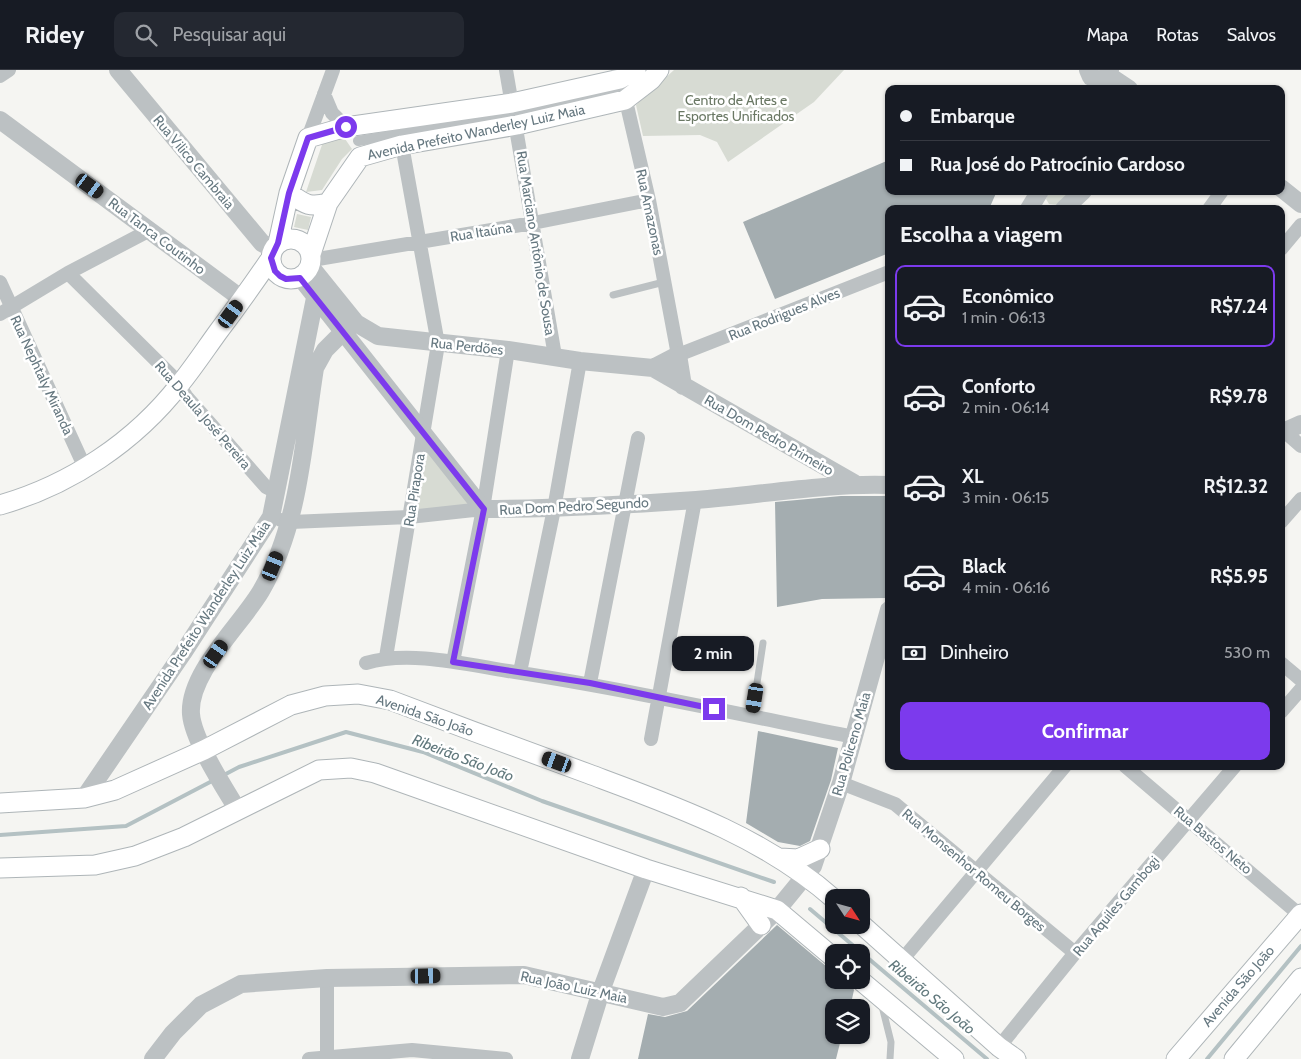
<!DOCTYPE html>
<html lang="pt">
<head>
<meta charset="utf-8">
<style>
  :root { --surface:#171b24; --page:#242831; --text:#f1f3f6; --muted:#9ea1a6; --line:#363941; --accent:#7c3aed }
  body { margin:0; font-family:Cabin,sans-serif; background:var(--page); color:var(--text); height:100vh; display:flex; flex-direction:column; font-size:19px; white-space:nowrap }
  * { box-sizing:border-box; margin:0 }
  p { font-size:16px; color:var(--muted) }
  .icon { flex:none; width:28px; height:28px; fill:none; stroke:currentColor; stroke-width:2; stroke-linecap:round; stroke-linejoin:round }
  .map { position:relative; flex:1; overflow:hidden }
  .panel { position:absolute; left:885px; top:135px; width:400px; height:565px; display:flex; flex-direction:column; background:var(--surface); border-radius:10px; box-shadow:0 1px 4px #0004 }
  .panel>* { flex:none }
  .banner { position:absolute; left:885px; top:15px; width:400px; height:110px; border-radius:10px; box-shadow:0 1px 4px #0004; display:grid; align-content:center; height:110px; padding:0 15px; background:var(--surface) }
  .needle { width:32px; rotate:126deg }
  .buttons { position:absolute; left:825px; top:819px; display:grid; gap:10px }
  .buttons a { display:grid; place-items:center; width:45px; height:45px; border-radius:10px; background:var(--surface); box-shadow:0 1px 4px #0004; font-size:25px }
  .end { position:absolute; width:22px; height:22px; margin:-11px; border:6px solid #7c3aed; background:#fff; box-shadow:0 0 0 2px #fff }
  .from { border-radius:50% }
  .bubble { position:absolute; height:35px; border-radius:10px; background:var(--surface); box-shadow:0 1px 4px #0004; font-size:16px; font-weight:700; line-height:35px; text-align:center }
  .car { position:absolute; width:15px; height:30px; margin:-15px -8px; border-radius:6px; box-shadow:0 0 4px 1px #0007; background:linear-gradient(#222 24%,#8ab4d8 0 40%,#222 0 76%,#8ab4d8 0 86%,#222 0) }
  .banner b { display:flex; align-items:center; gap:18px; height:48px; font-size:19px }
  .banner b+b { border-top:1px solid var(--line) }
  .banner i { width:12px; height:12px; background:var(--text) }
  ul { padding:0; list-style:none }
  li { display:flex; align-items:center; gap:15px; height:82px; margin:0 10px 8px; padding:0 5px; border:2px solid transparent; border-radius:10px }
  li div { flex:1 }
  li b { display:block; font-size:19px }
  li em { font-style:normal; font-weight:700 }
  li.selected { border-color:var(--accent) }
  li>.icon { width:45px; height:45px; stroke-width:1.5 }
  h2 { padding:0 15px; font-size:22px; line-height:60px }
  .pay { display:flex; align-items:center; gap:12px; height:55px; padding:0 15px; font-size:19px }
  .pay p { margin-inline-start:auto }
  .primary-button { display:flex; gap:10px; margin-top:auto; padding:10px 15px }
  .primary-button a { flex:1; height:58px; border-radius:10px; background:var(--accent); color:#fff; font-size:20px; font-weight:700; line-height:58px; text-align:center }
  header { display:flex; align-items:center; gap:30px; box-sizing:border-box; height:70px; padding:0 25px; background:var(--surface); border-bottom:1px solid var(--line) }
  header strong { font-size:24px }
  nav { display:flex; gap:28px; margin-inline-start:auto; font-size:18px }
  .search { width:350px; height:45px; background:var(--page); display:flex; align-items:center; gap:12px; box-sizing:border-box; padding:0 18px; border-radius:10px; color:var(--muted); font-size:19px }
  .map>svg:first-child { display:block }
</style>
</head>
<body>
<header>
<strong>Ridey</strong>
<div class="search"><svg class="icon" aria-label="search" viewBox="0 0 24 24"><circle cx="10" cy="10" r="6"/><path d="M15 15l6 6"/></svg>Pesquisar aqui</div>
<nav><a>Mapa</a><a>Rotas</a><a>Salvos</a></nav>
</header>
<div class="map">
<svg width="1301" height="989" viewBox="0 0 1301 989">
  <rect width="100%" height="100%" fill="#f5f5f2"/>
  <path fill="#d7dbd3" d="M674 0H844L814 32 728 92 717 72 700 65 643 66 636 35Z
    M343 66 352 79 342 89 322 120 306 122 324 69Z
    M1049 121H1075L1060 135 1049 134 1046 129Z
    M297 144 311 147 308 160 294 157Z
    M427 380 472 436 415 442Z"/>
  <g fill="none" stroke-linecap="round" stroke-linejoin="round">
    <path stroke="#b4c1c3" stroke-width="4" d="M222 706 239 697 346 662 423 682 542 731 774 812
      M0 765 126 756 214 710
      M810 839 987 989
      M1207 989 1301 876"/>
  </g>
  <path fill="#a4adb0" d="M889 90V121H997L989 139H889V183L775 229 743 152Z
    M841 426H889V517L886 528 822 529 777 537 775 432Z
    M758 661 838 678 831 710 810 771 800 776 778 772 746 753Z
    M777 855 827 897 834 899V910H849L854 920 850 938H834V965H842L836 989H638L648 944 665 947 687 941Z"/>
  <g fill="none" stroke-linecap="round" stroke-linejoin="round">
    <defs>
      <path id="secondary" d="M289 123C305 134 309 138 328 133
        M271 189a20 20 0 1 1 40 0a20 20 0 1 1-40 0Z
        M278 173 289 123 308 68 346 57 512 33 620 9 636 0
        M311 184 328 133 360 87 402 75 517 55 625 30 651 10 659 0
        M0 435C70 415 135 372 180 314 193 298 205 280 218 262 236 238 254 213 271 188
        M0 733 84 728 115 720 204 680 291 635 325 626 358 624 390 630C456 655 523 680 589 704 675 736 764 767 834 829
        M780 788 798 789 820 779
        M0 798 95 795 135 786 184 767 319 700 351 698 375 703 646 799 777 840 834 888
        M741 827 761 855
        M861 854 999 977 1016 989
        M860 910 954 989
        M1176 989 1301 844
        M1234 989 1301 908"/>
    </defs>
    <use href="#secondary" stroke="#aeb5b8" stroke-width="21"/>
    <path stroke="#bcc1c3" stroke-width="7" d="M613 225 664 212
      M752 646 763 573
      M881 932 891 972 890 989"/>
    <path stroke="#bcc1c3" stroke-width="10" d="M358 71 499 47 626 19"/>
    <path stroke="#bcc1c3" stroke-width="14" d="M506 0 555 286
      M619 1 649 130 678 285 889 202
      M0 6 9 0
      M324 24 332 43 346 57
      M308 68 333 0
      M1209 139 1222 121
      M1281 179 1301 155
      M312 190 533 153 649 130
      M68 203 174 308 186 326 266 417 276 422
      M0 212 85 398
      M0 244 68 203 150 160
      M1285 362 1301 376
      M281 450 291 452 409 447 483 439
      M1281 452 1301 429
      M386 587 438 274 402 75
      M453 592 483 439 508 280
      M366 593C408 580 465 594 508 601 624 619 739 644 854 667
      M1281 593 1301 610
      M520 602 554 439 580 291
      M590 613 638 368
      M1281 642 1301 619
      M651 669 695 430
      M1125 696 1301 846
      M841 713 895 734 1075 883
      M902 890 1065 696
      M999 977 1075 883 1235 696
      M309 989 412 980 506 989
      M327 989V908"/>
    <path stroke="#bcc1c3" stroke-width="18" d="M118 0 262 173 273 179
      M1088 0 1091 7 1100 10 1106 8 1110 0
      M1108 5 1129 19
      M0 50 242 229
      M1281 118 1301 134
      M1029 139 1040 121
      M1064 139 1083 121
      M310 196 356 253 378 266 508 280 580 291 653 298 854 413
      M300 207 483 439C554 439 625 435 696 430 760 425 824 413 889 415
      M653 298 678 285 683 316
      M1281 363 1301 354
      M84 728 183 583 271 447 315 228
      M237 739C224 717 193 670 191 644 188 603 241 555 261 521 300 454 303 373 315 298L325 280 342 263
      M153 989 173 963 201 935 241 914 327 908 524 905 663 937 680 933 777 840 813 796 841 713 889 540
      M580 989 601 921 646 799"/>
    <use href="#secondary" stroke="#fff" stroke-width="19"/>
  </g>
  <g fill="none" stroke-linecap="round" stroke-linejoin="round">
    <path stroke="#7c3aed" stroke-width="6" d="M346 57 308 68 289 123 278 173 271 188 275 201 280 206 286 209 300 208 484 439 453 592 590 613 714 639"/>
  </g>
  <g text-anchor="middle" dominant-baseline="central" stroke-width="5" stroke-linejoin="round" paint-order="stroke">
    <g font-size="14" fill="#6a7864" stroke="#fff">
      <text x="736" y="30">Centro de Artes e<tspan x="736" dy="16">Esportes Unificados</tspan></text>
    </g>
    <g font-size="14" fill="#667880" stroke="#fff">
      <text transform="translate(476 62) rotate(-12)">Avenida Prefeito Wanderley Luiz Maia</text>
      <text transform="translate(194 92) rotate(50)">Rua Vilico Cambraia</text>
      <text transform="translate(650 142) rotate(78)">Rua Amazonas</text>
      <text transform="translate(481 162) rotate(-9)">Rua Itaúna</text>
      <text transform="translate(157 166) rotate(37)">Rua Tanca Coutinho</text>
      <text transform="translate(536 173) rotate(81)">Rua Marciano Antônio de Sousa</text>
      <text transform="translate(784 244) rotate(-22)">Rua Rodrigues Alves</text>
      <text transform="translate(467 276) rotate(6)">Rua Perdões</text>
      <text transform="translate(42 305) rotate(65)">Rua Nephtaly Miranda</text>
      <text transform="translate(203 345) rotate(49)">Rua Deaula José Pereira</text>
      <text transform="translate(769 365) rotate(30)">Rua Dom Pedro Primeiro</text>
      <text transform="translate(414 420) rotate(-81)">Rua Pirapora</text>
      <text transform="translate(574 436) rotate(-3)">Rua Dom Pedro Segundo</text>
      <text transform="translate(206 545) rotate(-57)">Avenida Prefeito Wanderley Luiz Maia</text>
      <text transform="translate(425 645) rotate(19)">Avenida São João</text>
      <text transform="translate(851 674) rotate(-74)">Rua Policeno Maia</text>
      <text transform="translate(1213 770) rotate(40)">Rua Bastos Neto</text>
      <text transform="translate(974 800) rotate(40)">Rua Monsenhor Romeu Borges</text>
      <text transform="translate(1116 836) rotate(-50)">Rua Aquiles Gambogi</text>
      <text transform="translate(1238 916) rotate(-49)">Avenida São João</text>
      <text transform="translate(574 917) rotate(12)">Rua João Luiz Maia</text>
    </g>
    <g font-size="15" font-style="italic" fill="#62797d" stroke="#fff">
      <text transform="translate(463 688) rotate(21)">Ribeirão São João</text>
      <text transform="translate(932 927) rotate(40)">Ribeirão São João</text>
    </g>
  </g>
</svg>
<div class="buttons">
<a><svg class="needle" viewBox="-14 -14 28 28"><path d="M0-13l5 13h-10z" fill="#e53935"/><path d="M0 13l5-13h-10z" fill="#9ea1a6"/></svg></a>
<a><svg class="icon" aria-label="locate" viewBox="0 0 24 24"><circle cx="12" cy="12" r="6"/><path d="M12 2v4M12 18v4M2 12h4M18 12h4"/></svg></a>
<a><svg class="icon" aria-label="layers" viewBox="0 0 24 24"><path d="M12 4l9 5-9 5-9-5zM3 14l9 5 9-5"/></svg></a>
</div>
<i class="end from" style="left:346px;top:57px"></i>
<i class="end" style="left:714px;top:639px"></i>
<div class="bubble" style="left:672px;top:566px;width:82px">2 min</div>
<i class="car" style="left:90px;top:116px;rotate:126deg"></i>
<i class="car" style="left:231px;top:244px;rotate:36deg"></i>
<i class="car" style="left:273px;top:496px;rotate:22deg"></i>
<i class="car" style="left:216px;top:584px;rotate:35deg"></i>
<i class="car" style="left:755px;top:628px;rotate:189deg"></i>
<i class="car" style="left:557px;top:692px;rotate:290deg"></i>
<i class="car" style="left:426px;top:906px;rotate:89deg"></i>
<div class="banner">
<b><i class="from"></i>Embarque</b>
<b><i></i>Rua José do Patrocínio Cardoso</b>
</div>
<section class="panel">
<h2>Escolha a viagem</h2>
<ul>
<li class="selected"><svg class="icon" aria-label="car" viewBox="0 0 24 24"><path d="M5 17H2v-5l4-1 3-4h7l3 4 3 1v5h-3M9 17h6M6 11h13"/><circle cx="7" cy="17" r="2"/><circle cx="17" cy="17" r="2"/></svg><div><b>Econômico</b><p>1 min · 06:13</p></div><em>R$7.24</em></li>
<li><svg class="icon" aria-label="car" viewBox="0 0 24 24"><path d="M5 17H2v-5l4-1 3-4h7l3 4 3 1v5h-3M9 17h6M6 11h13"/><circle cx="7" cy="17" r="2"/><circle cx="17" cy="17" r="2"/></svg><div><b>Conforto</b><p>2 min · 06:14</p></div><em>R$9.78</em></li>
<li><svg class="icon" aria-label="car" viewBox="0 0 24 24"><path d="M5 17H2v-5l4-1 3-4h7l3 4 3 1v5h-3M9 17h6M6 11h13"/><circle cx="7" cy="17" r="2"/><circle cx="17" cy="17" r="2"/></svg><div><b>XL</b><p>3 min · 06:15</p></div><em>R$12.32</em></li>
<li><svg class="icon" aria-label="car" viewBox="0 0 24 24"><path d="M5 17H2v-5l4-1 3-4h7l3 4 3 1v5h-3M9 17h6M6 11h13"/><circle cx="7" cy="17" r="2"/><circle cx="17" cy="17" r="2"/></svg><div><b>Black</b><p>4 min · 06:16</p></div><em>R$5.95</em></li>
</ul>
<div class="pay"><svg class="icon" aria-label="cash" viewBox="0 0 24 24"><path d="M3 7h18v10H3z"/><circle cx="12" cy="12" r="2"/></svg>Dinheiro<p>530 m</p></div>
<div class="primary-button"><a>Confirmar</a></div>
</section>
</div>
</body>
</html>
